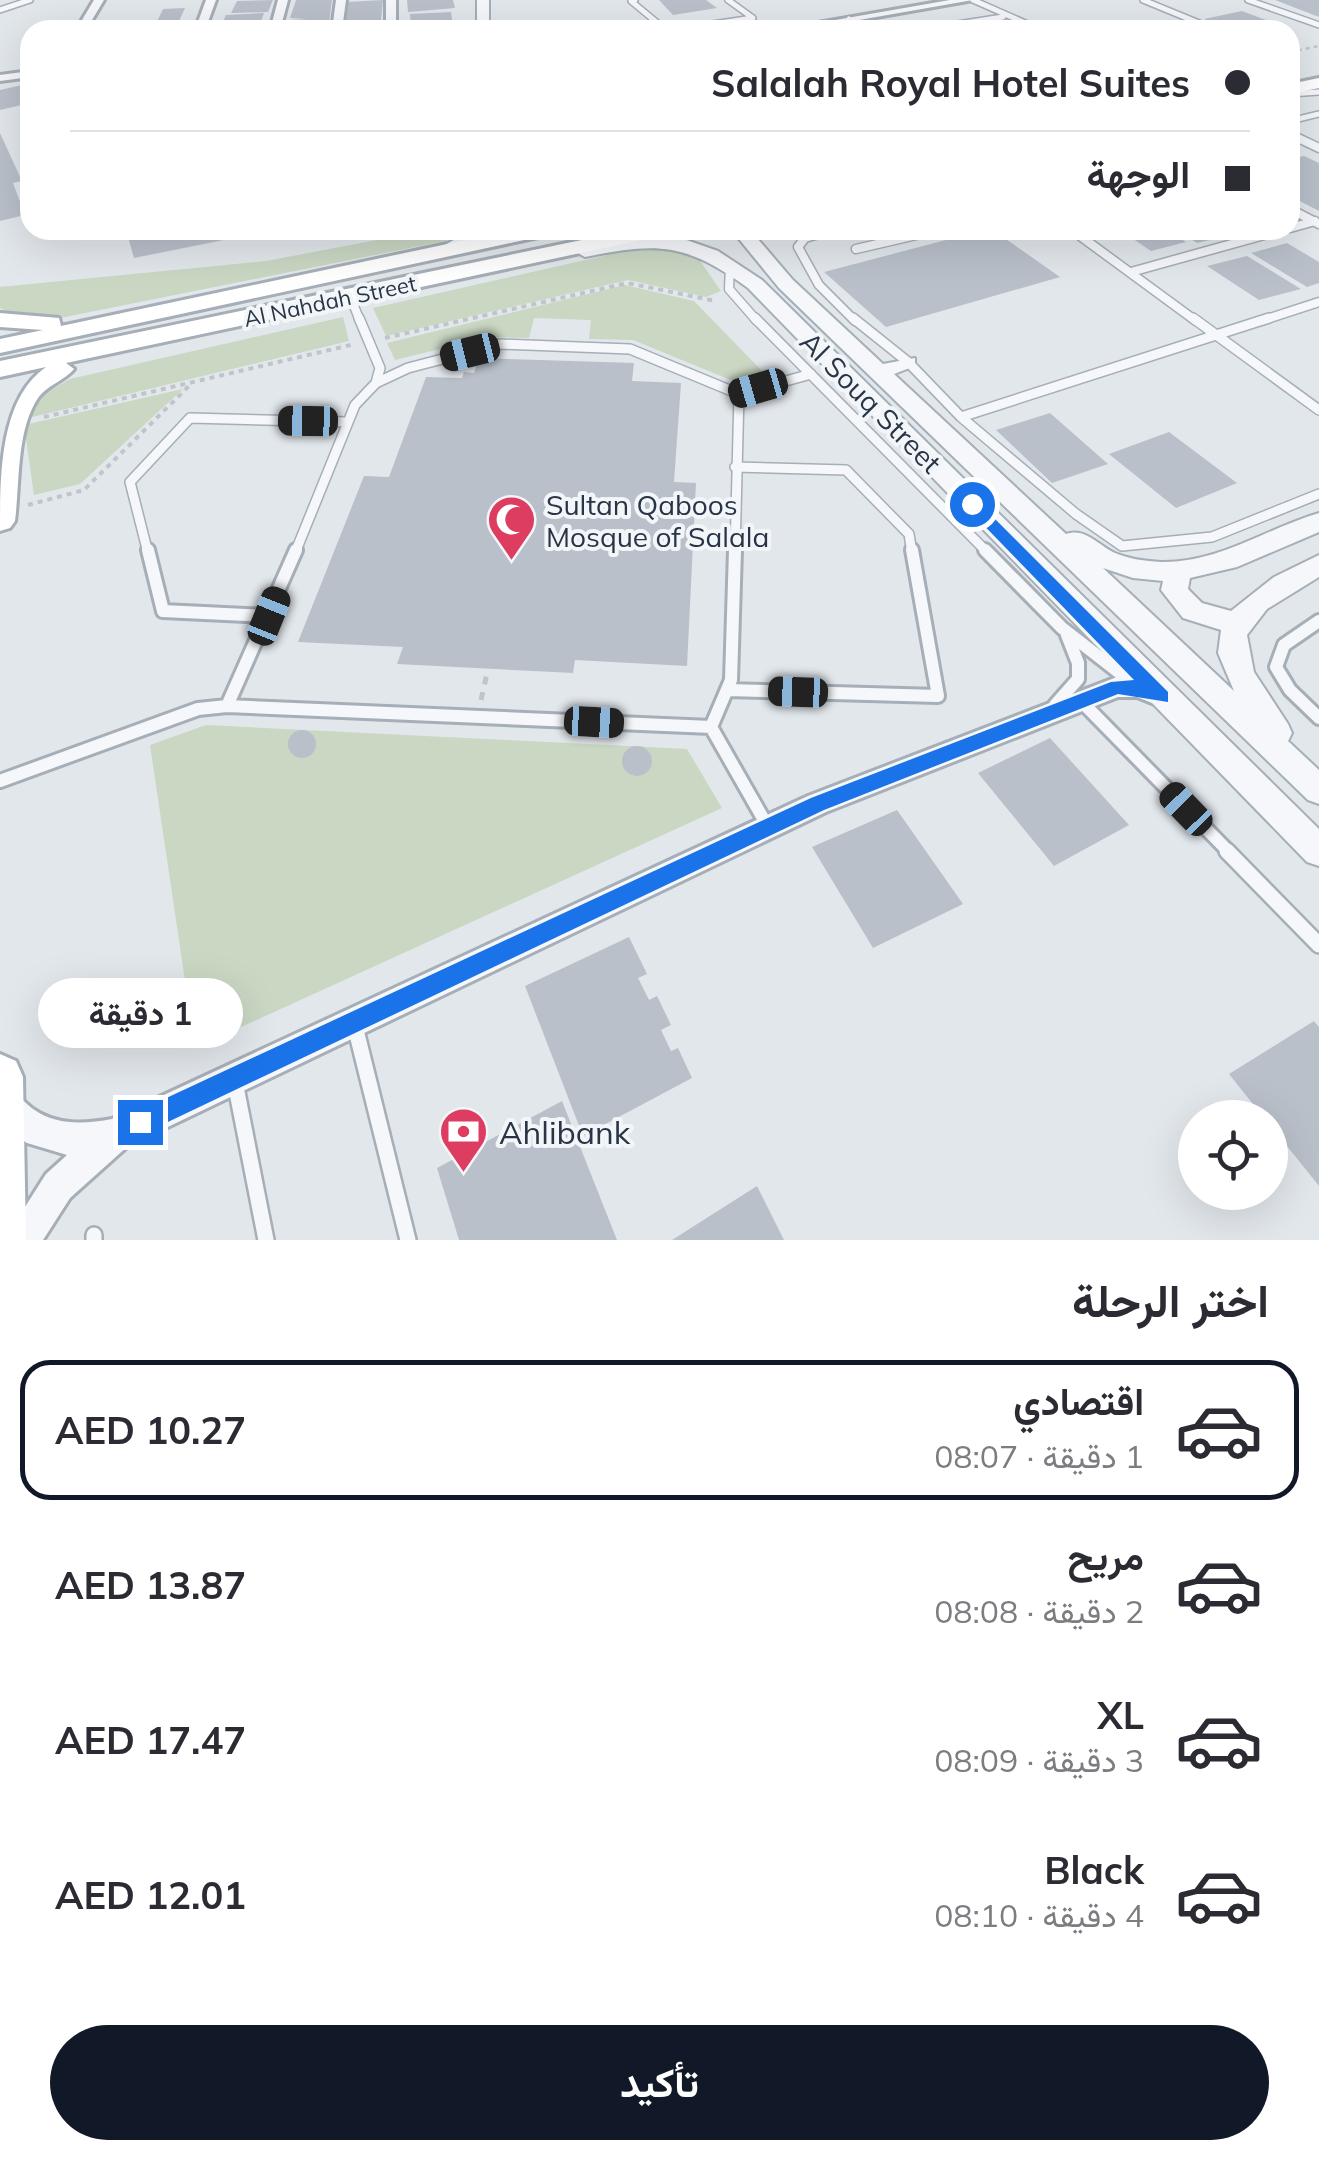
<!DOCTYPE html>
<html lang="ar">
<head>
<meta charset="utf-8">
<style>
  :root { --surface:#fff; --page:#f2f2f3; --text:#2b2b33; --muted:#7c7c81; --line:#e1e1e2; --accent:#111827 }
  body { margin:0; font-family:Mulish,Vazirmatn,sans-serif; background:var(--page); color:var(--text); direction:rtl; height:100vh; display:flex; flex-direction:column; font-size:38px; white-space:nowrap }
  * { box-sizing:border-box; margin:0 }
  p { font-size:32px; color:var(--muted) }
  .icon { flex:none; width:55px; height:55px; fill:none; stroke:currentColor; stroke-width:2; stroke-linecap:round; stroke-linejoin:round }
  .map { position:relative; height:1240px; overflow:hidden; direction:ltr }
  .sheet { display:flex; flex-direction:column; background:var(--surface); flex:1 }
  .sheet>* { flex:none }
  .hud { position:absolute; left:20px; top:20px; width:1280px; height:220px; border-radius:30px; box-shadow:0 10px 40px #0002; direction:rtl; display:grid; align-content:center; height:220px; padding:0 50px; background:var(--surface) }
  .controls { position:absolute; left:1178px; top:1100px; display:grid; gap:20px }
  .controls a { display:grid; place-items:center; width:110px; height:110px; border-radius:50%; background:var(--surface); box-shadow:0 10px 40px #0002; font-size:50px }
  .end { position:absolute; width:45px; height:45px; margin:-22px; border:12px solid #1a73e8; background:#fff; box-shadow:0 0 0 5px #fff }
  .from { border-radius:50% }
  .bubble { position:absolute; height:70px; border-radius:35px; background:var(--surface); box-shadow:0 10px 40px #0002; font-size:32px; font-weight:700; line-height:70px; text-align:center; direction:rtl }
  .car { position:absolute; width:30px; height:60px; margin:-30px -15px; border-radius:12px; box-shadow:0 0 8px 2px #0007; background:linear-gradient(#222 24%,#8ab4d8 0 40%,#222 0 76%,#8ab4d8 0 86%,#222 0) }
  .hud b { display:flex; align-items:center; gap:35px; height:95px; font-size:38px }
  .hud b+b { border-top:2px solid var(--line) }
  .hud i { width:25px; height:25px; background:var(--text) }
  ul { padding:0; list-style:none }
  li { display:flex; align-items:center; gap:30px; height:140px; margin:0 20px 15px; padding:0 30px; border:5px solid transparent; border-radius:30px }
  li div { flex:1 }
  li b { display:block; font-size:38px }
  li em { font-style:normal; font-weight:700 }
  li.active { border-color:var(--accent) }
  li>.icon { width:90px; height:90px; stroke-width:1.5 }
  h2 { padding:0 50px; font-size:45px; line-height:120px }
  .button { display:flex; gap:20px; margin-top:auto; padding:20px 50px }
  .button a { flex:1; height:115px; border-radius:60px; background:var(--accent); color:#fff; font-size:40px; font-weight:700; line-height:115px; text-align:center }
  .map>svg:first-child { display:block }
</style>
</head>
<body>
<div class="map">
<svg width="1319" height="1240" viewBox="0 0 1319 1240">
  <rect width="100%" height="100%" fill="#e2e7ec"/>
  <path fill="#c9d7c3" d="M429 230H472L450 240 55 319 19 317 0 308V287L266 261Z
    M676 248 696 255 721 291 706 297 628 280 386 336 373 308 634 249Z
    M625 285 694 301 768 377 743 385 633 340 589 339 591 320 534 318 529 338 489 337 395 360 387 343Z
    M343 317 349 341 24 419 32 401 70 379Z
    M183 389 80 484 34 495 24 425Z
    M206 725 687 749 722 808 195 1048 150 745Z"/>
  <path fill="#b9c0ca" d="M273 0 268 12 231 13 237 1Z
    M296 0H332L328 30H289L290 20 307 19 290 18Z
    M383 0 380 30H345L346 2Z
    M407 0H453L455 8 408 12Z
    M659 0H706L717 8 673 15Z
    M1275 0H1319V17Z
    M185 8 175 30H153L163 9Z
    M1242 11 1279 25 1232 30 1204 19Z
    M451 12 453 26 411 29 410 14Z
    M264 13 259 27 220 28 226 15Z
    M26 84 30 103 0 110V90Z
    M0 133 22 181 13 183 25 215 0 221Z
    M1304 156 1319 163V211L1290 196V159Z
    M126 230H263V232L134 258Z
    M984 230H993L1060 277 886 327 824 272Z
    M1120 230H1168L1186 242 1151 251Z
    M1177 230H1230L1236 234 1197 243Z
    M1287 243 1319 262V283L1307 287 1251 253Z
    M1247 256 1301 289 1259 300 1207 266Z
    M479 358 634 363 632 381 681 383 674 482 696 483 687 666 575 660 573 673 397 664 403 647 298 642 364 476 389 477 426 377 462 378 464 372 474 373Z
    M1050 413 1108 464 1052 483 996 430Z
    M1169 432 1237 483 1176 508 1109 454Z
    M288 744a14 14 0 1 1 28 0a14 14 0 1 1-28 0Z
    M1050 738 1129 825 1054 866 978 773Z
    M622 761a15 15 0 1 1 30 0a15 15 0 1 1-30 0Z
    M897 810 963 904 873 948 812 847Z
    M629 937 647 974 638 978 649 1000 657 996 671 1025 661 1030 671 1051 678 1048 692 1078 583 1136 525 986Z
    M1314 1021 1319 1027V1186L1270 1125V1118H1264L1229 1074Z
    M562 1101 617 1240H459L437 1168Z
    M757 1186 784 1240H672Z"/>
  <g fill="none" stroke-linecap="round" stroke-linejoin="round">
    <defs>
      <path id="service-far4" d="M635 0 631 1 666 30
        M973 0 1041 30
        M1143 0 1216 30
        M1248 0 1319 25
        M0 10 30 0
        M849 19 866 30
        M672 30 753 18 728 0
        M948 30 951 25 1003 17
        M1290 94 1319 92
        M1290 121 1319 114
        M1290 134 1304 141"/>
      <path id="service-far3" d="M1298 138 1319 148
        M1290 209 1319 224
        M1290 228 1315 221
        M833 230 805 238 798 247 819 285 855 321
        M1072 230 1196 321
        M856 249 938 230
        M730 265 729 289 757 321
        M1131 272 1282 230
        M350 296 360 321
        M1261 321 1319 302"/>
      <path id="service-far2" d="M359 318 380 368 376 383
        M755 318 988 553
        M853 318 908 362 961 417 1076 514 1122 546 1212 537 1319 494
        M1193 318 1319 410
        M961 417 1269 318
        M735 467 846 470 909 534 912 553
        M148 553 130 482 190 418 347 422
        M295 553 355 405 376 383 408 368 500 344 630 349 739 394 811 374
        M735 553 739 394"/>
      <path id="service-far1" d="M148 550 163 611 269 616
        M985 550 1062 628 1135 685
        M1319 621 1284 645 1276 667 1290 690 1319 718
        M727 690 938 696 912 550
        M1080 700 1230 853
        M1055 705 1078 679V663L1067 635
        M227 706 296 550
        M711 727 731 680 735 550
        M0 781 198 709 227 706 711 727 768 827"/>
      <path id="service" d="M1227 851 1319 945
        M354 1022 408 1240
        M235 1082 266 1240
        M94 1235V1240"/>
      <path id="minor" d="M94 0H104L86 30H76Z
        M206 0H216L205 30H195Z
        M278 0H288L280 30H270Z
        M336 0H346L342 30H332Z
        M386 0H396V30H386Z
        M950 0H973L802 30H778Z
        M30 71V77L0 81V75Z
        M1117 677H1139L1171 690 1174 697 1171 704 1162 707 1137 697H1118L826 812 128 1146 70 1198 43 1240H4L46 1174 67 1155 27 1143 2 1126 0 1088C15 1089 21 1100 33 1109 57 1126 85 1124 112 1119L808 796Z"/>
      <path id="tertiary" d="M477 0H489V30H477Z
        M472 230H494L453 255H441V247Z
        M721 230 751 231 793 280 883 364 915 358V366L894 374 1066 534C1085 527 1098 545 1115 553 1129 559 1145 561 1161 562 1219 563 1265 529 1319 513V532L1237 567 1190 578 1188 589 1202 603 1231 611 1274 577 1319 555V577L1267 609 1247 635 1254 672 1288 724 1292 733 1288 741 1319 770V804L1308 800 779 288 739 239ZM1103 568 1133 578 1163 581 1161 590 1183 618 1221 630 1218 653 1234 691Z
        M675 236 718 251 762 280 1319 829V866L1307 862 748 288C686 243 659 242 585 257L576 252 636 237Z"/>
      <path id="secondary" d="M1319 78V88L1290 94V84Z
        M513 230H553L543 236 0 353V339L43 330 0 327V313L59 318 61 326Z
        M630 230H670L660 236 66 363 74 369C64 381 47 385 38 398 16 431 20 483 15 521L10 528 0 531C0 473 0 399 46 367L0 377V361Z
        M0 1054 16 1061 23 1077 26 1240H0Z"/>
    </defs>
    <use href="#service-far4" stroke="#a6aeb7" stroke-width="8"/>
    <use href="#service-far3" stroke="#a6aeb7" stroke-width="11"/>
    <use href="#service-far2" stroke="#a6aeb7" stroke-width="12"/>
    <use href="#service-far1" stroke="#a6aeb7" stroke-width="18"/>
    <use href="#service" stroke="#a6aeb7" stroke-width="20"/>
    <use href="#minor" stroke="#a6aeb7" stroke-width="6"/>
    <use href="#tertiary" stroke="#a6aeb7" stroke-width="4"/>
    <use href="#secondary" stroke="#a6aeb7" stroke-width="6"/>
    <path stroke="#c0c5cb" stroke-width="2.5" stroke-dasharray="4 4" stroke-linecap="butt" d="M1290 52 1319 46"/>
    <path stroke="#c0c5cb" stroke-width="4" stroke-dasharray="5 5" stroke-linecap="butt" d="M385 338 627 283 716 301
      M44 417 355 344
      M28 505 84 490 191 384"/>
    <path stroke="#c0c5cb" stroke-width="5" stroke-dasharray="8 8" stroke-linecap="butt" d="M481 700 488 669"/>
    <use href="#service-far4" stroke="#f6f7fa" stroke-width="5"/>
    <use href="#service-far3" stroke="#f6f7fa" stroke-width="8"/>
    <use href="#service-far2" stroke="#f6f7fa" stroke-width="9"/>
    <use href="#service-far1" stroke="#f6f7fa" stroke-width="12"/>
    <use href="#service" stroke="#f6f7fa" stroke-width="15"/>
    <use href="#minor" fill="#f6f7fa" fill-rule="evenodd"/>
    <use href="#tertiary" fill="#f6f7fa" fill-rule="evenodd"/>
    <use href="#secondary" fill="#fff" fill-rule="evenodd"/>
  </g>
  <path fill="#1a73e8" d="M967 501H977L1168 692V702L1118 694 824 810 149 1131H132V1114L811 798 1111 682 1134 680 967 508Z"/>
  <defs>
    <symbol id="mosque-pin" viewBox="-11 -11 22 30"><path d="M0 17L-7.5 6A9.5 9.5 0 1 1 7.5 6Z" fill="#dc3d60" stroke="#f3f6f9"/><path d="M3.5-4.9A6 6 0 1 0 3.5 4.9A5 5 0 1 1 3.5-4.9Z" fill="#fff"/></symbol>
    <symbol id="bank-pin" viewBox="-11 -11 22 30"><path d="M0 17L-7.5 6A9.5 9.5 0 1 1 7.5 6Z" fill="#dc3d60" stroke="#f3f6f9"/><path d="M-6-4H6V4H-6ZM0-2.3a2.3 2.3 0 1 0 0 4.6a2.3 2.3 0 1 0 0-4.6Z" fill="#fff"/></symbol>
  </defs>
  <g fill-rule="evenodd">
    <use href="#mosque-pin" x="484" y="492" width="55" height="75"/>
    <use href="#bank-pin" x="436" y="1104" width="55" height="75"/>
  </g>
  <g text-anchor="middle" dominant-baseline="central" stroke-width="8" stroke-linejoin="round" paint-order="stroke">
    <g font-size="22" fill="#283546" stroke="#f3f6f9">
      <text transform="translate(330 301) rotate(-12)">Al Nahdah Street</text>
    </g>
    <g font-size="28" fill="#283546" stroke="#f3f6f9">
      <text transform="translate(871 402) rotate(45)">Al Souq Street</text>
    </g>
    <g font-size="28" fill="#283546" stroke="#f3f6f9" text-anchor="start">
      <text x="546" y="504">Sultan Qaboos<tspan x="546" dy="32">Mosque of Salala</tspan></text>
    </g>
    <g font-size="32" fill="#283546" stroke="#f3f6f9" text-anchor="start">
      <text x="499" y="1132">Ahlibank</text>
    </g>
  </g>
</svg>
<div class="controls">
<a><svg class="icon" aria-label="locate" viewBox="0 0 24 24"><circle cx="12" cy="12" r="6"/><path d="M12 2v4M12 18v4M2 12h4M18 12h4"/></svg></a>
</div>
<i class="end from" style="left:972px;top:504px"></i>
<i class="end" style="left:140px;top:1122px"></i>
<div class="bubble" style="left:38px;top:978px;width:205px">1 دقيقة</div>
<i class="car" style="left:470px;top:352px;rotate:256deg"></i>
<i class="car" style="left:758px;top:388px;rotate:254deg"></i>
<i class="car" style="left:308px;top:421px;rotate:271deg"></i>
<i class="car" style="left:269px;top:616px;rotate:22deg"></i>
<i class="car" style="left:798px;top:692px;rotate:272deg"></i>
<i class="car" style="left:594px;top:722px;rotate:93deg"></i>
<i class="car" style="left:1186px;top:809px;rotate:316deg"></i>
<div class="hud">
<b><i class="from"></i>Salalah Royal Hotel Suites</b>
<b><i></i>الوجهة</b>
</div>
</div>
<section class="sheet">
<h2>اختر الرحلة</h2>
<ul>
<li class="active"><svg class="icon" aria-label="car" viewBox="0 0 24 24"><path d="M5 17H2v-5l4-1 3-4h7l3 4 3 1v5h-3M9 17h6M6 11h13"/><circle cx="7" cy="17" r="2"/><circle cx="17" cy="17" r="2"/></svg><div><b>اقتصادي</b><p>1 دقيقة · 08:07</p></div><em>AED 10.27</em></li>
<li><svg class="icon" aria-label="car" viewBox="0 0 24 24"><path d="M5 17H2v-5l4-1 3-4h7l3 4 3 1v5h-3M9 17h6M6 11h13"/><circle cx="7" cy="17" r="2"/><circle cx="17" cy="17" r="2"/></svg><div><b>مريح</b><p>2 دقيقة · 08:08</p></div><em>AED 13.87</em></li>
<li><svg class="icon" aria-label="car" viewBox="0 0 24 24"><path d="M5 17H2v-5l4-1 3-4h7l3 4 3 1v5h-3M9 17h6M6 11h13"/><circle cx="7" cy="17" r="2"/><circle cx="17" cy="17" r="2"/></svg><div><b>XL</b><p>3 دقيقة · 08:09</p></div><em>AED 17.47</em></li>
<li><svg class="icon" aria-label="car" viewBox="0 0 24 24"><path d="M5 17H2v-5l4-1 3-4h7l3 4 3 1v5h-3M9 17h6M6 11h13"/><circle cx="7" cy="17" r="2"/><circle cx="17" cy="17" r="2"/></svg><div><b>Black</b><p>4 دقيقة · 08:10</p></div><em>AED 12.01</em></li>
</ul>
<div class="button"><a>تأكيد</a></div>
</section>
</body>
</html>
